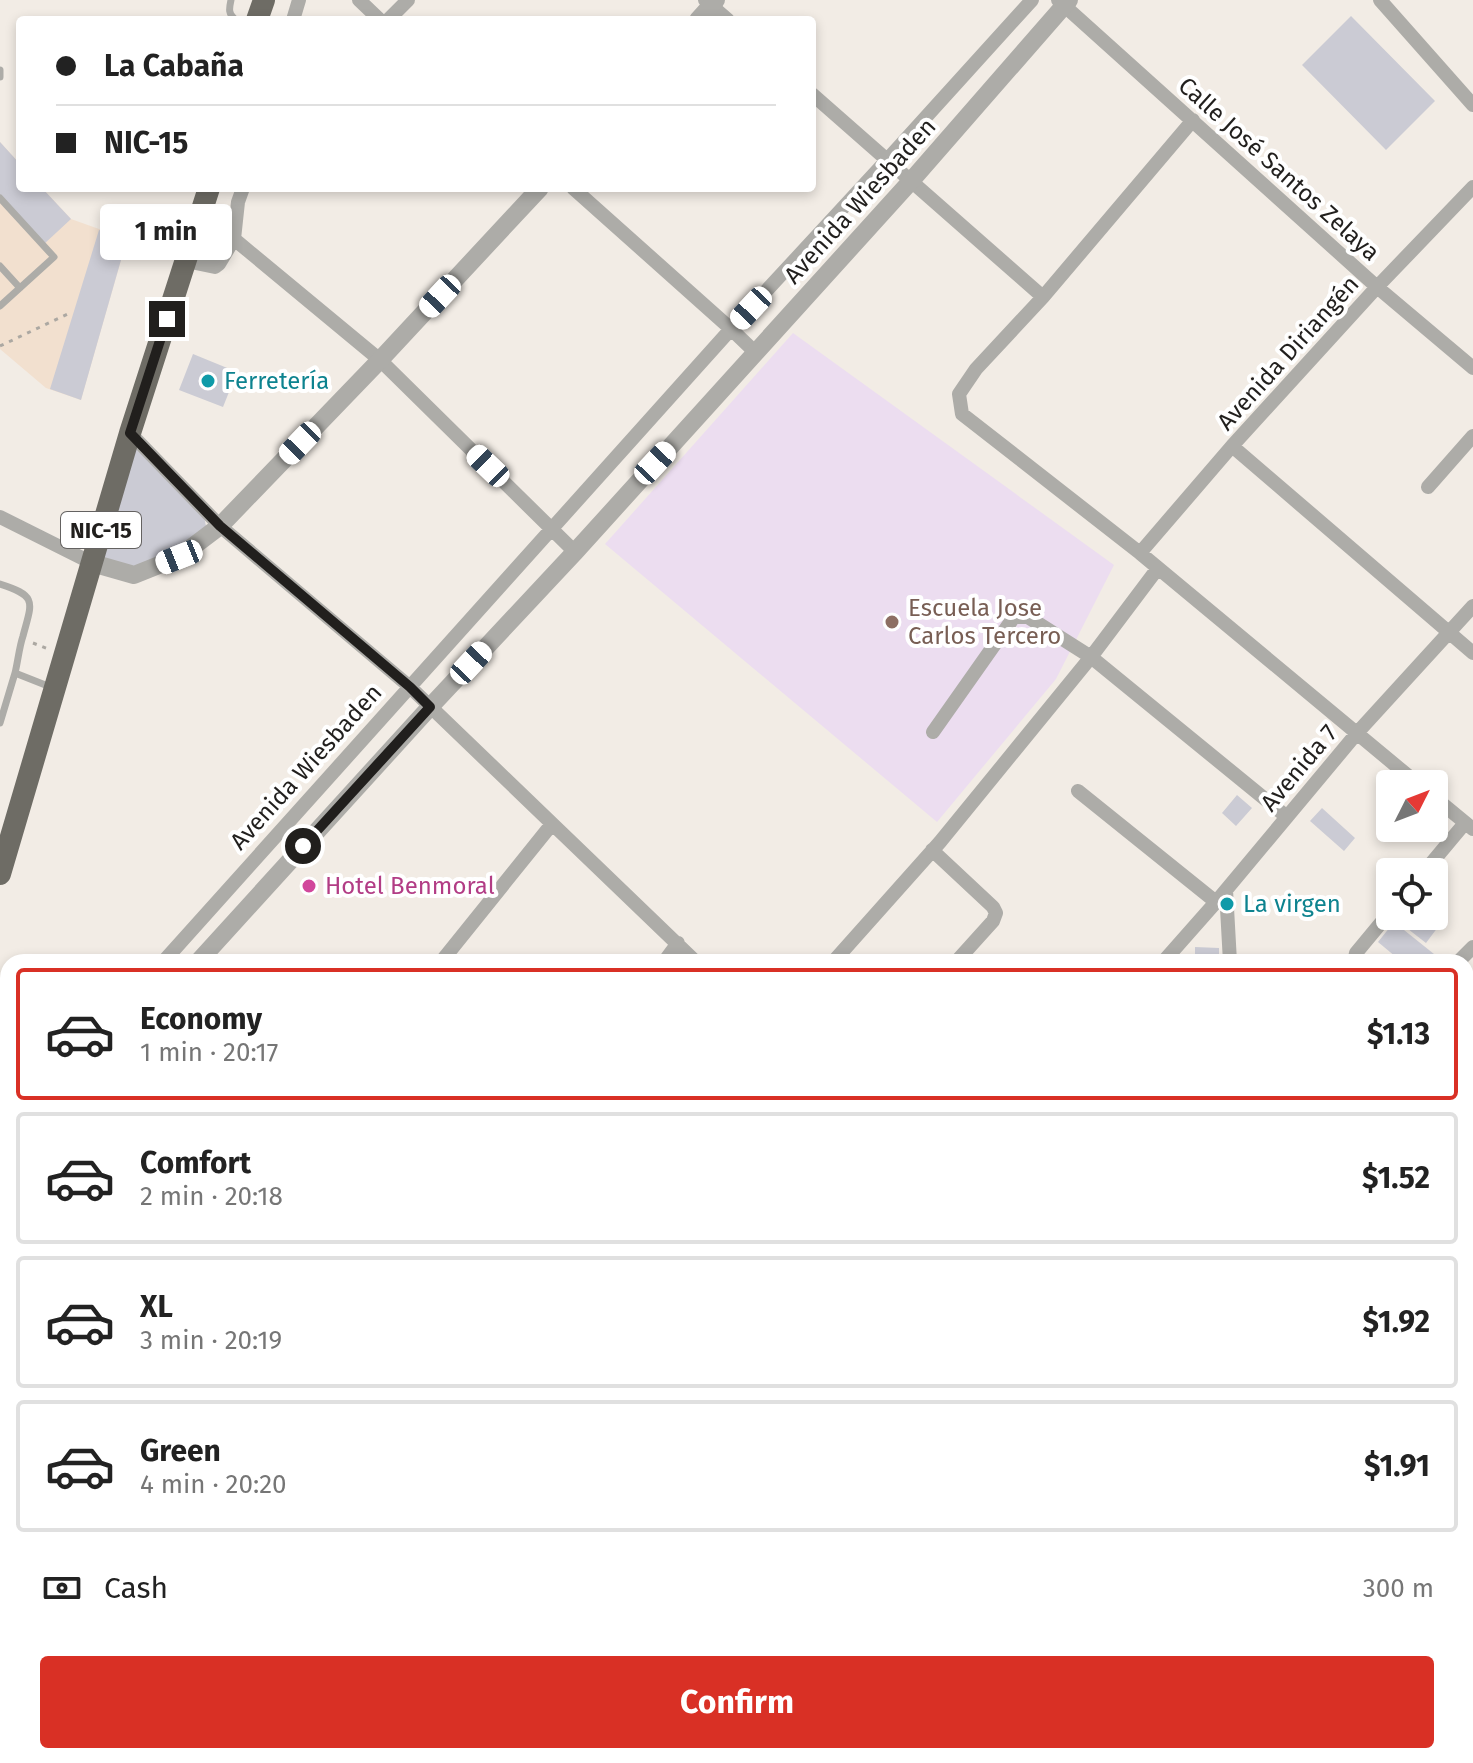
<!DOCTYPE html>
<html lang="en">
<head>
<meta charset="utf-8">
<style>
  :root { --surface:#fff; --page:#f6f6f6; --text:#222; --muted:#767676; --line:#e0e0e0; --accent:#d93025 }
  body { margin:0; font-family:"Fira Sans",sans-serif; background:var(--page); color:var(--text); height:100vh; display:flex; flex-direction:column; font-size:30px; white-space:nowrap }
  * { box-sizing:border-box; margin:0 }
  p { font-size:26px; color:var(--muted) }
  .icon { flex:none; width:44px; height:44px; fill:none; stroke:currentColor; stroke-width:2; stroke-linecap:round; stroke-linejoin:round }
  .map { position:relative; flex:1; overflow:hidden }
  .side { position:absolute; left:0px; top:954px; width:1474px; height:810px; display:flex; flex-direction:column; background:var(--surface); border-radius:24px 24px 0 0; box-shadow:0 4px 12px #0003 }
  .side>* { flex:none }
  .hud { position:absolute; left:16px; top:16px; width:800px; height:176px; border-radius:8px; box-shadow:0 4px 12px #0003; display:grid; align-content:center; height:176px; padding:0 40px; background:var(--surface) }
  .needle { width:52px; rotate:48deg }
  .fabs { position:absolute; left:1376px; top:770px; display:grid; gap:16px }
  .fabs a { display:grid; place-items:center; width:72px; height:72px; border-radius:8px; background:var(--surface); box-shadow:0 4px 12px #0003; font-size:40px }
  .end { position:absolute; width:36px; height:36px; margin:-18px; border:10px solid #211f1d; background:#fff; box-shadow:0 0 0 4px #fff }
  .from { border-radius:50% }
  .bubble { position:absolute; height:56px; border-radius:8px; background:var(--surface); box-shadow:0 4px 12px #0003; font-size:26px; font-weight:700; line-height:56px; text-align:center }
  .car { position:absolute; width:24px; height:48px; margin:-24px -12px; border-radius:10px; box-shadow:0 0 6px 2px #0007; background:linear-gradient(#fff 24%,#345 0 40%,#fff 0 76%,#345 0 86%,#fff 0) }
  .hud b { display:flex; align-items:center; gap:28px; height:76px; font-size:30px }
  .hud b+b { border-top:2px solid var(--line) }
  .hud i { width:20px; height:20px; background:var(--text) }
  ul { padding:14px 0 0; list-style:none }
  li { display:flex; align-items:center; gap:24px; height:132px; margin:0 16px 12px; padding:0 24px; border:4px solid var(--line); border-radius:8px }
  li div { flex:1 }
  li b { display:block; font-size:30px }
  li em { font-style:normal; font-weight:700 }
  li.active { border-color:var(--accent) }
  li>.icon { width:72px; height:72px; stroke-width:1.5 }
  .pay { display:flex; align-items:center; gap:20px; height:88px; padding:0 40px; font-size:30px }
  .pay p { margin-inline-start:auto }
  .action { display:flex; gap:16px; margin-top:auto; padding:16px 40px }
  .action a { flex:1; height:92px; border-radius:8px; background:var(--accent); color:#fff; font-size:32px; font-weight:700; line-height:92px; text-align:center }
  .map>svg:first-child { display:block }
</style>
</head>
<body>
<div class="map">
<svg width="1473" height="1763" viewBox="0 0 1473 1763">
  <rect width="100%" height="100%" fill="#f2ece5"/>
  <path fill="#f2e0cf" d="M0 142 20 164V188H42L71 219 127 239 81 400 46 388 0 349Z
    M8 1206V1534L0 1540V1215Z
    M8 1546V1756H68L71 1763H0V1553Z"/>
  <path fill="#ecddf0" d="M793 333 1114 565 1056 679 937 822 605 544Z"/>
  <path fill="#cbcbd4" d="M1351 16 1435 101 1386 150 1302 65Z
    M0 142 20 164V188H42L71 219 43 245 0 198Z
    M99 230 127 239 81 400 50 389Z
    M193 354 237 372 223 407 179 390Z
    M134 447 203 512 206 526 178 551 136 568 102 558Z
    M1237 795 1252 808 1236 826 1222 813Z
    M1322 808 1355 838 1344 851 1310 821Z
    M1404 916H1432L1441 923 1426 943 1399 922Z
    M1394 922 1434 954 1427 962H1402L1378 942Z
    M1195 947 1219 948V962H1195Z
    M1473 989V1040L1466 1033V997Z
    M8 1307V1384L0 1391V1314Z
    M1473 1419V1499L1466 1493V1426Z"/>
  <g fill="none" stroke-linecap="round" stroke-linejoin="round">
    <path stroke="#aca8a2" stroke-width="3" stroke-dasharray="4 6" stroke-linecap="butt" d="M0 346 70 313
      M33 643 48 649"/>
    <path stroke="#adaca8" stroke-width="7" d="M231 0C229 9 228 14 236 20
      M0 70V77
      M0 198 54 257 0 306
      M0 266 20 288
      M0 584C38 596 32 602 23 636 19 648 18 661 15 673L53 688
      M0 723 15 673"/>
    <path stroke="#adaca8" stroke-width="14" d="M359 0 380 20
      M705 0 728 20
      M1058 0 1377 287 1473 368
      M1380 0 1473 105
      M293 20 299 0
      M388 20 408 0
      M812 94 1043 297
      M1193 120 1043 297 976 369 959 394 962 414 1140 553 1418 784
      M573 188 731 329 756 353
      M234 239 238 202 243 188
      M186 261 215 267 219 264 234 239 380 360 575 552
      M130 433 220 526 410 687 696 962
      M1232 446 1473 653
      M1428 487 1473 436
      M0 517 92 563
      M1140 553 1232 446 1377 287 1473 187
      M933 732 1014 617H1028L1091 657 1287 817
      M1078 791 1216 902
      M1434 797 1473 829
      M932 850 993 907 996 913 993 921 956 962
      M1424 872 1465 823
      M1226 890 1230 962
      M163 962 731 329 887 160 1032 0
      M441 962 552 824
      M664 962 678 943
      M833 962 940 842 1091 657 1158 568
      M1163 962 1216 902 1357 733 1473 606
      M1354 962 1356 953 1390 912
      M1458 962 1473 947
      M1466 1098 1473 1105
      M0 1142 8 1134
      M1466 1315 1473 1308
      M359 1756 361 1763
      M781 1756 786 1763
      M1463 1756 1470 1763
      M260 1763 261 1756
      M911 1763 914 1756
      M1018 1763 1020 1756
      M1104 1763 1107 1756
      M1243 1763 1247 1756"/>
    <path stroke="#adaca8" stroke-width="18" d="M698 20 716 0
      M92 563 134 575 179 557 220 526 380 360 540 188
      M198 962 430 707 575 552 911 181 1069 0
      M0 1181 8 1172"/>
    <path stroke="#6e6c65" stroke-width="22" d="M257 20 264 0
      M0 874 130 433 209 188"/>
  </g>
  <g fill="none" stroke-linecap="round" stroke-linejoin="round">
    <path stroke="#211f1d" stroke-width="10" d="M167 319 130 433 220 526 410 687 430 707 303 846"/>
  </g>
  <g fill="#0f9aa8" stroke="#fff" stroke-width="3">
    <circle cx="208" cy="381" r="8"/>
    <circle cx="1227" cy="904" r="8"/>
  </g>
  <circle fill="#8d6e63" stroke="#fff" stroke-width="3" cx="892" cy="622" r="8"/>
  <circle fill="#d1479c" stroke="#fff" stroke-width="3" cx="309" cy="886" r="8"/>
  <g text-anchor="middle" dominant-baseline="central" stroke-width="8" stroke-linejoin="round" paint-order="stroke">
    <rect fill="#fff" stroke="#646261" stroke-width="2" x="61" y="512" width="80" height="36" rx="6"/>
    <g font-size="22" font-weight="bold" fill="#211f1d">
      <text x="101" y="530">NIC-15</text>
    </g>
    <g font-size="24" fill="#211f1d" stroke="#fff">
      <text transform="translate(1279 169) rotate(42)">Calle José Santos Zelaya</text>
      <text transform="translate(860 201) rotate(-48)">Avenida Wiesbaden</text>
      <text transform="translate(1288 353) rotate(-48)">Avenida Diriangén</text>
      <text transform="translate(306 767) rotate(-48)">Avenida Wiesbaden</text>
      <text transform="translate(1299 768) rotate(-50)">Avenida 7</text>
    </g>
    <g font-size="24" fill="#0d838f" stroke="#fff" text-anchor="start">
      <text x="224" y="381">Ferretería</text>
      <text x="1243" y="904">La virgen</text>
    </g>
    <g font-size="24" fill="#785e54" stroke="#fff" text-anchor="start">
      <text x="908" y="608">Escuela Jose<tspan x="908" dy="28">Carlos Tercero</tspan></text>
    </g>
    <g font-size="24" fill="#b23c85" stroke="#fff" text-anchor="start">
      <text x="325" y="886">Hotel Benmoral</text>
    </g>
  </g>
</svg>
<div class="fabs">
<a><svg class="needle" viewBox="-14 -14 28 28"><path d="M0-13l5 13h-10z" fill="#e53935"/><path d="M0 13l5-13h-10z" fill="#767676"/></svg></a>
<a><svg class="icon" aria-label="locate" viewBox="0 0 24 24"><circle cx="12" cy="12" r="6"/><path d="M12 2v4M12 18v4M2 12h4M18 12h4"/></svg></a>
</div>
<i class="end from" style="left:303px;top:846px"></i>
<i class="end" style="left:167px;top:319px"></i>
<div class="bubble" style="left:100px;top:204px;width:132px">1 min</div>
<i class="car" style="left:440px;top:296px;rotate:223deg"></i>
<i class="car" style="left:751px;top:308px;rotate:223deg"></i>
<i class="car" style="left:300px;top:443px;rotate:224deg"></i>
<i class="car" style="left:655px;top:463px;rotate:43deg"></i>
<i class="car" style="left:488px;top:466px;rotate:314deg"></i>
<i class="car" style="left:179px;top:557px;rotate:248deg"></i>
<i class="car" style="left:471px;top:663px;rotate:43deg"></i>
<div class="hud">
<b><i class="from"></i>La Cabaña</b>
<b><i></i>NIC-15</b>
</div>
<section class="side">
<ul>
<li class="active"><svg class="icon" aria-label="car" viewBox="0 0 24 24"><path d="M5 17H2v-5l4-1 3-4h7l3 4 3 1v5h-3M9 17h6M6 11h13"/><circle cx="7" cy="17" r="2"/><circle cx="17" cy="17" r="2"/></svg><div><b>Economy</b><p>1 min · 20:17</p></div><em>$1.13</em></li>
<li><svg class="icon" aria-label="car" viewBox="0 0 24 24"><path d="M5 17H2v-5l4-1 3-4h7l3 4 3 1v5h-3M9 17h6M6 11h13"/><circle cx="7" cy="17" r="2"/><circle cx="17" cy="17" r="2"/></svg><div><b>Comfort</b><p>2 min · 20:18</p></div><em>$1.52</em></li>
<li><svg class="icon" aria-label="car" viewBox="0 0 24 24"><path d="M5 17H2v-5l4-1 3-4h7l3 4 3 1v5h-3M9 17h6M6 11h13"/><circle cx="7" cy="17" r="2"/><circle cx="17" cy="17" r="2"/></svg><div><b>XL</b><p>3 min · 20:19</p></div><em>$1.92</em></li>
<li><svg class="icon" aria-label="car" viewBox="0 0 24 24"><path d="M5 17H2v-5l4-1 3-4h7l3 4 3 1v5h-3M9 17h6M6 11h13"/><circle cx="7" cy="17" r="2"/><circle cx="17" cy="17" r="2"/></svg><div><b>Green</b><p>4 min · 20:20</p></div><em>$1.91</em></li>
</ul>
<div class="pay"><svg class="icon" aria-label="cash" viewBox="0 0 24 24"><path d="M3 7h18v10H3z"/><circle cx="12" cy="12" r="2"/></svg>Cash<p>300 m</p></div>
<div class="action"><a>Confirm</a></div>
</section>
</div>
</body>
</html>
